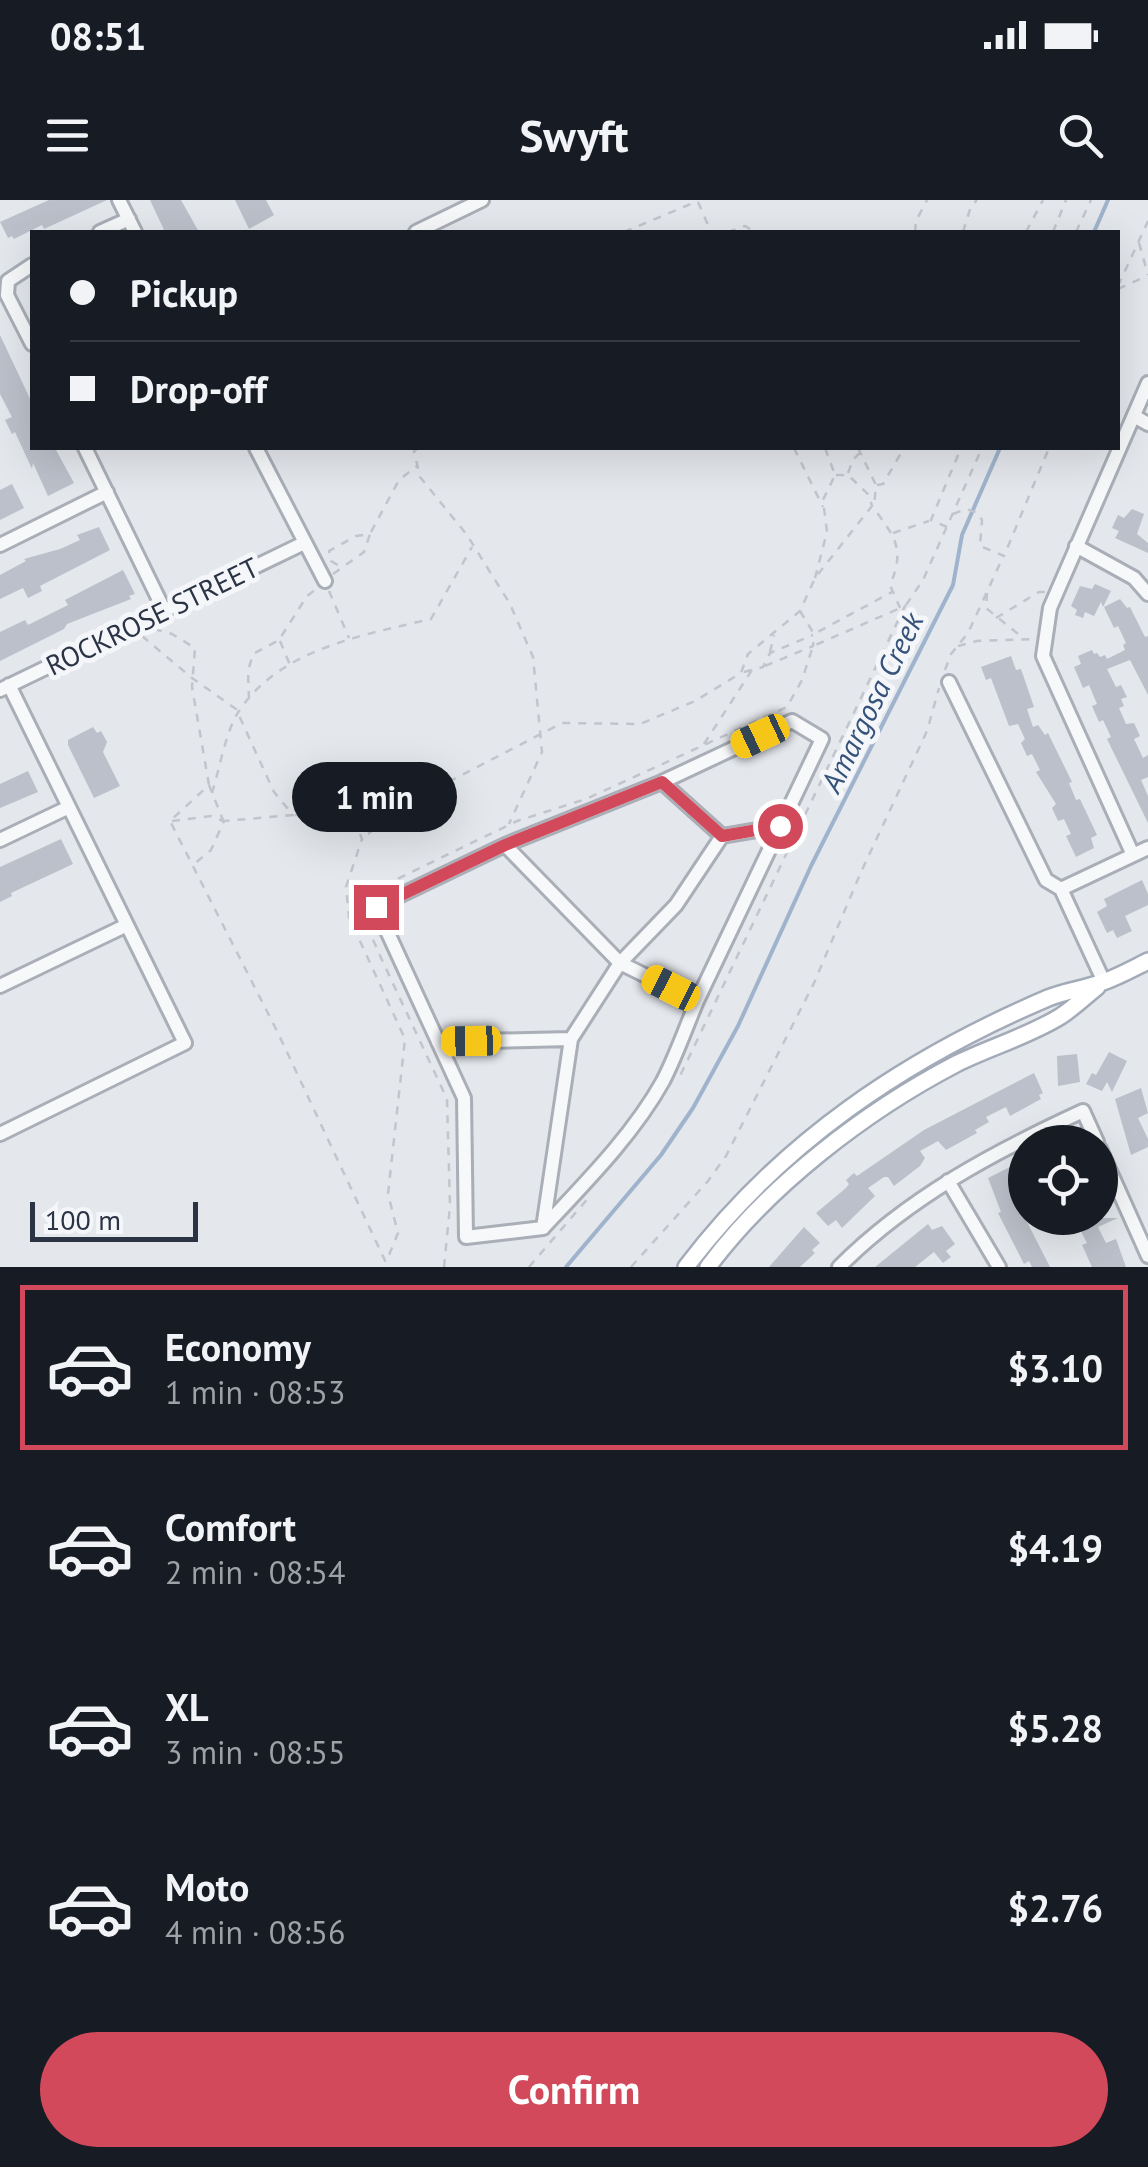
<!DOCTYPE html>
<html lang="en">
<head>
<meta charset="utf-8">
<style>
  :root { --surface:#171b24; --page:#20242c; --text:#f1f3f6; --muted:#9ea1a6; --line:#363941; --accent:#d1495b }
  body { margin:0; font-family:"PT Sans",sans-serif; background:var(--page); color:var(--text); height:100vh; display:flex; flex-direction:column; font-size:38px; white-space:nowrap }
  * { box-sizing:border-box; margin:0 }
  p { font-size:32px; color:var(--muted) }
  .icon { flex:none; width:55px; height:55px; fill:none; stroke:currentColor; stroke-width:2; stroke-linecap:round; stroke-linejoin:round }
  .map { position:relative; height:1067px; overflow:hidden }
  .drawer { display:flex; flex-direction:column; background:var(--surface); flex:1 }
  .drawer>* { flex:none }
  .guide { position:absolute; left:30px; top:30px; width:1090px; height:220px; border-radius:0px; box-shadow:0 10px 40px #0002; display:grid; align-content:center; height:220px; padding:0 40px; background:var(--surface) }
  .tools { position:absolute; left:1008px; top:925px; display:grid; gap:20px }
  .tools a { display:grid; place-items:center; width:110px; height:110px; border-radius:50%; background:var(--surface); box-shadow:0 10px 40px #0002; font-size:50px }
  .scale { position:absolute; left:30px; bottom:25px; width:168px; box-sizing:border-box; padding-left:10px; border:5px solid #2b3445; border-top:0; font-size:28px; line-height:35px; white-space:nowrap; color:#2b3445; -webkit-text-stroke:8px #f4f6f9; paint-order:stroke }
  .end { position:absolute; width:45px; height:45px; margin:-22px; border:12px solid #d1495b; background:#fff; box-shadow:0 0 0 5px #fff }
  .from { border-radius:50% }
  .bubble { position:absolute; height:70px; border-radius:35px; background:var(--surface); box-shadow:0 10px 40px #0002; font-size:32px; font-weight:800; line-height:70px; text-align:center }
  .car { position:absolute; width:30px; height:60px; margin:-30px -15px; border-radius:12px; box-shadow:0 0 8px 2px #0007; background:linear-gradient(#f5c518 24%,#345 0 40%,#f5c518 0 76%,#345 0 86%,#f5c518 0) }
  .guide b { display:flex; align-items:center; gap:35px; height:95px; font-size:38px }
  .guide b+b { border-top:2px solid var(--line) }
  .guide i { width:25px; height:25px; background:var(--text) }
  ul { padding:18px 0 0; list-style:none }
  li { display:flex; align-items:center; gap:30px; height:165px; margin:0 20px 15px; padding:0 20px; border:5px solid transparent; border-radius:0px }
  li div { flex:1 }
  li b { display:block; font-size:38px }
  li em { font-style:normal; font-weight:800 }
  li.active { border-color:var(--accent) }
  li>.icon { width:90px; height:90px; stroke-width:1.5 }
  .cta { display:flex; gap:20px; margin-top:auto; padding:20px 40px }
  .cta a { flex:1; height:115px; border-radius:60px; background:var(--accent); color:#fff; font-size:40px; font-weight:800; line-height:115px; text-align:center }
  .status { display:flex; justify-content:space-between; align-items:center; height:70px; padding:0 50px; background:var(--surface); direction:ltr }
  .status svg { height:28px; fill:currentColor }
  header { display:flex; justify-content:space-between; align-items:center; height:130px; padding:0 40px; background:var(--surface); font-size:45px; font-weight:800 }
  .map>svg:first-child { display:block }
</style>
</head>
<body>
<div class="status"><b>08:51</b><svg viewBox="0 0 49 12"><path d="M0 12V9h3v3zM5 12V6h3v6zM10 12V3h3v9zM15 12V0h3v12zM26 1h20v11H26zM47 4h2v5h-2z"/></svg></div>
<header><svg class="icon" aria-label="menu" viewBox="0 0 24 24"><path d="M4 6h16M4 12h16M4 18h16"/></svg>Swyft<svg class="icon" aria-label="search" viewBox="0 0 24 24"><circle cx="10" cy="10" r="6"/><path d="M15 15l6 6"/></svg></header>
<div class="map">
<svg width="1148" height="1067" viewBox="0 0 1148 1067">
  <rect width="100%" height="100%" fill="#e4e7ec"/>
  <g fill="none" stroke-linecap="round" stroke-linejoin="round">
    <path stroke="#9fb4cc" stroke-width="4" d="M1094 32 1108 0
      M566 1067 661 955 693 908 738 826 811 666 953 385 962 335 1000 248"/>
  </g>
  <path fill="#bbc0ca" d="M49 0H107L44 29 42 25 14 39 12 36 8 38 0 22Z
    M150 0H181L199 32H165Z
    M235 0H266L274 15 249 29Z
    M0 135 32 203V248H55L74 283 48 296 33 263 32 269 15 232 12 234 5 220 12 217 0 194Z
    M12 284 24 308 0 320V290Z
    M1132 309 1144 314 1137 334 1148 343V353L1115 338 1119 331 1112 328 1118 315 1124 318Z
    M99 327 110 350 40 386 42 391 28 398 23 388 0 399V375L26 361 24 359 60 349 80 340 77 335Z
    M123 370 135 394 129 396 131 399 67 424 64 429 0 461V432L25 420 28 425 68 405 65 400Z
    M1095 384 1111 391 1103 407 1101 402 1094 416 1085 412 1083 418 1075 415 1077 410 1071 406 1080 386 1092 389Z
    M1120 399 1127 408 1130 407 1145 437 1148 436V495L1130 460 1107 469 1116 487 1121 485 1127 497 1121 499 1124 506 1119 508 1126 524 1134 523 1140 536 1134 539 1143 558 1148 555V577L1141 580 1148 596V623L1107 539 1111 537 1103 520 1099 522 1092 506 1097 504 1089 485 1083 488 1074 467 1081 464 1078 456 1092 450 1094 454 1097 453 1100 457 1105 455 1107 459 1125 450 1123 445 1126 443 1118 426 1114 428 1104 407Z
    M1011 456 1016 470 1021 469 1034 507 1027 509 1033 527 1038 525 1045 535 1048 533 1072 582 1069 583 1076 600 1080 599 1097 635 1091 638 1094 648 1076 657 1066 636 1071 634 1064 619 1058 621 1052 608 1056 604 1036 572 1040 570 1032 554 1027 556 1021 543 1025 539 1018 524 1009 526 991 478 986 480 981 467Z
    M93 527 97 533 101 531 107 542 103 552 120 586 94 598 68 545V540Z
    M28 571 38 592 0 608V584Z
    M61 639 73 664 11 693 12 696 0 702V667Z
    M1142 680 1148 694V705L1125 716 1132 731 1117 738 1113 730 1107 733 1097 712 1107 706 1104 699Z
    M1109 852 1127 861 1112 892 1107 882 1102 891 1086 884 1092 873 1096 875Z
    M1077 854 1080 882 1058 886 1057 856Z
    M1034 873 1043 893 1039 895 1041 899 1010 916 1006 907 986 917 989 922 975 930 977 933 946 950 938 941 920 951 925 958 920 966 894 986 888 977H884L868 988 875 996 842 1028 836 1020 828 1026 816 1013 846 988 849 984 846 980 854 973 857 976 924 930Z
    M1141 888 1148 913 1138 918 1148 939V947L1131 955 1115 899Z
    M1010 967 1021 992 1018 993 1025 1008V1018L1050 1067H1032L1029 1061 1024 1064 998 1013 1001 1012 988 978Z
    M1074 1018H1118L1098 1027 1106 1043 1116 1039 1126 1067H1092L1082 1045 1087 1043Z
    M928 1024 932 1030 942 1026 955 1044 946 1051 951 1057 943 1063 934 1052 915 1067H875Z
    M804 1027 820 1043 812 1050 815 1053 800 1067H769Z"/>
  <g fill="none" stroke-linecap="round" stroke-linejoin="round">
    <defs>
      <path id="minor" d="M119 0 135 32
        M100 32 129 19
        M416 32 482 0
        M32 65 8 81 7 95 32 144
        M1134 216 1148 224
        M85 248 164 410
        M256 248 325 381
        M0 345 107 292
        M1076 346 1134 378 1148 394
        M949 482 1046 680 1061 689
        M0 490 304 343
        M662 582 505 645 376 707 464 898 466 1037 543 1028 571 839 620 763 676 705 722 636
        M0 640 69 607
        M505 645 620 763 697 801 822 539 792 521 662 582 722 636 781 626
        M1133 655 1043 456 1050 408 1148 183
        M1061 689 1104 782
        M1061 689 1148 648
        M0 786 127 725
        M438 842 571 839
        M0 934 185 843 9 485
        M1100 949 1148 1056
        M948 981 999 1067
        M543 1028C585 983 633 935 663 881 676 856 686 827 697 801
        M839 1067C909 997 994 952 1083 911L1097 942"/>
      <path id="major" d="M686 1067C781 942 905 859 1048 798 1065 791 1083 789 1100 783 1116 778 1132 769 1148 761
        M708 1067C769 985 866 911 956 864 990 847 1029 836 1061 816 1073 808 1085 797 1097 787"/>
    </defs>
    <use href="#minor" stroke="#a9aeb7" stroke-width="18"/>
    <use href="#major" stroke="#a3abb8" stroke-width="20"/>
    <path stroke="#c2c5cb" stroke-width="2.5" stroke-dasharray="8 8" stroke-linecap="butt" d="M698 2 711 32
      M624 32 698 1
      M728 32 745 26 755 32
      M915 32 916 21 927 0
      M963 32 971 6 977 0
      M1026 32 1043 0
      M1053 32 1066 0
      M1076 32 1091 0
      M1139 43 1148 75
      M1118 86 1148 21
      M1118 89 1147 76
      M419 248 414 251 420 277 467 335 510 404 533 457 542 552 509 624
      M794 248 823 307
      M858 248 876 285 874 307
      M848 273 853 260 864 248
      M836 275H848L869 295 872 306
      M877 285 883 284 904 248
      M953 314 966 309 978 313 982 320 980 346 1004 356 1049 248
      M947 327 931 320 961 248
      M371 332 399 280 417 266
      M893 333 929 321
      M333 374 364 352 370 334 356 336 329 351 331 361 341 367
      M815 378 827 332 823 300 835 275 825 248
      M329 391 349 438
      M987 393 986 408 1022 437
      M906 405 923 380 982 248
      M800 411 814 434 892 392
      M996 418 1039 392H1046
      M154 429 172 434 195 448 192 487 209 585 170 621 278 833 388 1067
      M142 436 192 478 236 509 274 592 293 615 224 621 211 650 193 665
      M280 441 290 465
      M958 446 977 441 1034 439
      M770 452 774 435
      M765 466 813 446 814 436
      M945 470 951 454 968 433 1003 357
      M744 472 763 467 770 453 813 435
      M249 499 248 471 253 454 279 440 307 396 315 390
      M704 544 752 470
      M209 585 223 620
      M212 593C219 571 226 530 239 511 280 449 363 435 431 419L472 347
      M406 604 562 523 640 524 695 501 741 473 748 454 800 411 815 378 872 306C894 336 906 348 890 385L900 408
      M351 612 406 604 363 638
      M295 615 351 612 362 639 346 687 349 717 405 839 388 994 398 1033 387 1060
      M172 621 211 616 223 621
      M444 1067 450 1006 447 899 382 760 359 708 360 697 517 621 586 599 787 507 802 480 813 446 905 406 679 878
      M529 1067 590 996
      M631 1067 708 981 726 956 814 783 861 672 927 531 939 488"/>
    <use href="#minor" stroke="#f7f8fa" stroke-width="12"/>
    <use href="#major" stroke="#fff" stroke-width="15"/>
  </g>
  <g fill="none" stroke-linecap="round" stroke-linejoin="round">
    <path stroke="#d1495b" stroke-width="12" d="M376 707 505 645 662 582 722 636 780 626"/>
  </g>
  <g text-anchor="middle" dominant-baseline="central" stroke-width="10" stroke-linejoin="round" paint-order="stroke">
    <g font-size="28" fill="#2b3445" stroke="#f4f6f9">
      <text transform="translate(152 416) rotate(-26)">ROCKROSE STREET</text>
    </g>
    <g font-size="30" font-style="italic" fill="#34527a" stroke="#f4f6f9">
      <text transform="translate(871 502) rotate(-64)">Amargosa Creek</text>
    </g>
  </g>
</svg>
<div class="tools">
<a><svg class="icon" aria-label="locate" viewBox="0 0 24 24"><circle cx="12" cy="12" r="6"/><path d="M12 2v4M12 18v4M2 12h4M18 12h4"/></svg></a>
</div>
<div class="scale">100 m</div>
<i class="end from" style="left:780px;top:626px"></i>
<i class="end" style="left:376px;top:707px"></i>
<div class="bubble" style="left:292px;top:562px;width:165px">1 min</div>
<i class="car" style="left:760px;top:536px;rotate:245deg"></i>
<i class="car" style="left:671px;top:788px;rotate:297deg"></i>
<i class="car" style="left:471px;top:841px;rotate:269deg"></i>
<div class="guide">
<b><i class="from"></i>Pickup</b>
<b><i></i>Drop-off</b>
</div>
</div>
<section class="drawer">
<ul>
<li class="active"><svg class="icon" aria-label="car" viewBox="0 0 24 24"><path d="M5 17H2v-5l4-1 3-4h7l3 4 3 1v5h-3M9 17h6M6 11h13"/><circle cx="7" cy="17" r="2"/><circle cx="17" cy="17" r="2"/></svg><div><b>Economy</b><p>1 min · 08:53</p></div><em>$3.10</em></li>
<li><svg class="icon" aria-label="car" viewBox="0 0 24 24"><path d="M5 17H2v-5l4-1 3-4h7l3 4 3 1v5h-3M9 17h6M6 11h13"/><circle cx="7" cy="17" r="2"/><circle cx="17" cy="17" r="2"/></svg><div><b>Comfort</b><p>2 min · 08:54</p></div><em>$4.19</em></li>
<li><svg class="icon" aria-label="car" viewBox="0 0 24 24"><path d="M5 17H2v-5l4-1 3-4h7l3 4 3 1v5h-3M9 17h6M6 11h13"/><circle cx="7" cy="17" r="2"/><circle cx="17" cy="17" r="2"/></svg><div><b>XL</b><p>3 min · 08:55</p></div><em>$5.28</em></li>
<li><svg class="icon" aria-label="car" viewBox="0 0 24 24"><path d="M5 17H2v-5l4-1 3-4h7l3 4 3 1v5h-3M9 17h6M6 11h13"/><circle cx="7" cy="17" r="2"/><circle cx="17" cy="17" r="2"/></svg><div><b>Moto</b><p>4 min · 08:56</p></div><em>$2.76</em></li>
</ul>
<div class="cta"><a>Confirm</a></div>
</section>
</body>
</html>
